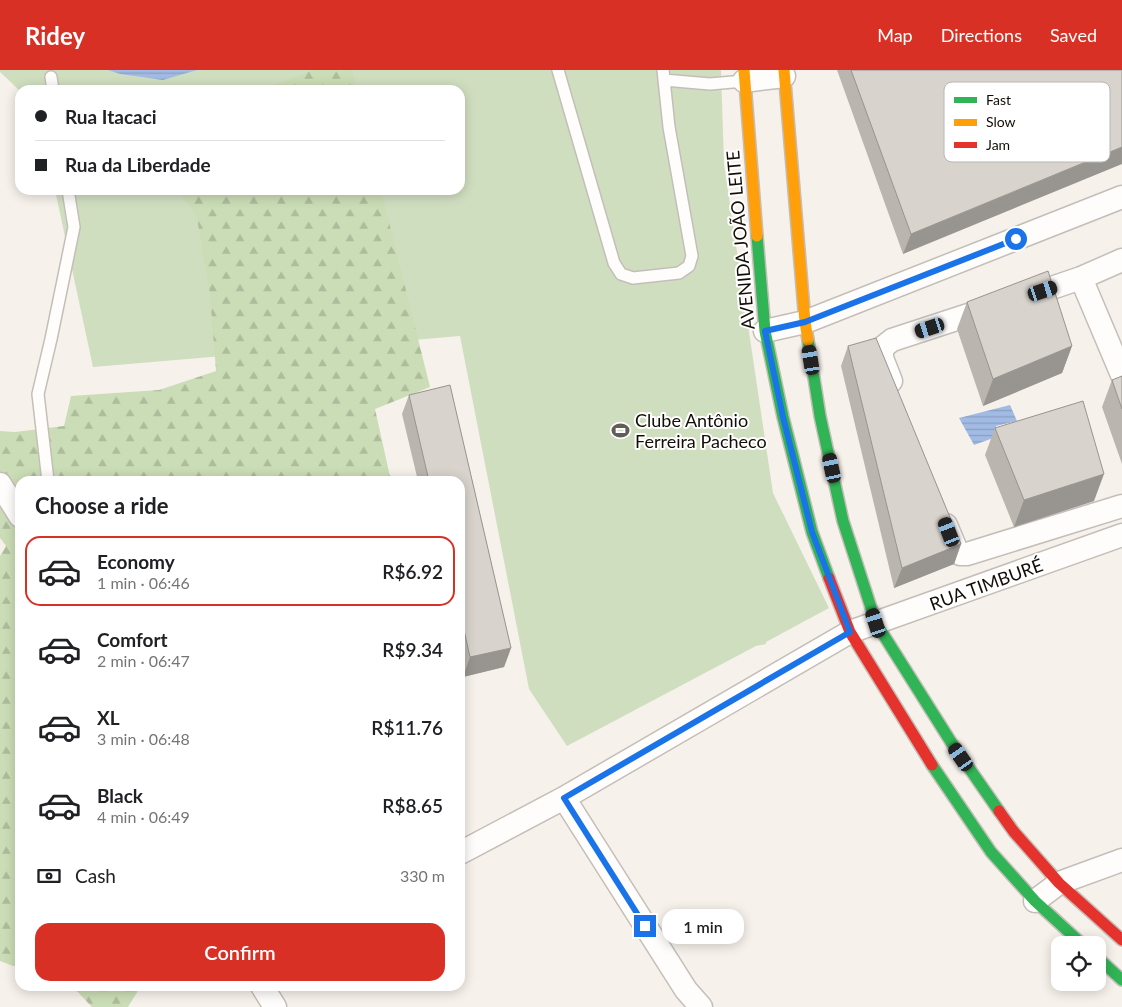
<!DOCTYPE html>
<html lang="en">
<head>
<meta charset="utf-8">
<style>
  :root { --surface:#fff; --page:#f6f6f6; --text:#202124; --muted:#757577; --line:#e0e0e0; --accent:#d93025 }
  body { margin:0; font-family:Lato,sans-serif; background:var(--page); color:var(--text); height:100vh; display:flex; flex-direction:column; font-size:19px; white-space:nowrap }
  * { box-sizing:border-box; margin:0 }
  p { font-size:16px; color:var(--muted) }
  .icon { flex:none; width:28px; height:28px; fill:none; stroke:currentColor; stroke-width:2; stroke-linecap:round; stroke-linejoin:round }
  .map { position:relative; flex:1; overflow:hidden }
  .side { position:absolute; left:15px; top:406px; width:450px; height:515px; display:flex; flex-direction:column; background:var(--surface); border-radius:15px; box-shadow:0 2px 12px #0003 }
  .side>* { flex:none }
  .banner { position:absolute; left:15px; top:15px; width:450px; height:110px; border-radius:15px; box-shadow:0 2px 12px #0003; display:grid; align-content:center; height:110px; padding:0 20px; background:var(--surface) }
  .fabs { position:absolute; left:1051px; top:866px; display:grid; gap:10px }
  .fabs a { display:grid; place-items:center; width:55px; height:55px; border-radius:10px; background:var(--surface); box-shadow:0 2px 12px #0003; font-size:25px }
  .end { position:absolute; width:22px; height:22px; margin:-11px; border:6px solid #1a73e8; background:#fff; box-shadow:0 0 0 2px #fff }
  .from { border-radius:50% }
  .bubble { position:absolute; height:35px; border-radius:15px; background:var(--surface); box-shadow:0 2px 12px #0003; font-size:16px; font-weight:600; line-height:35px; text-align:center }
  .car { position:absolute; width:15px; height:30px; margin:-15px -8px; border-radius:6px; box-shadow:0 0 4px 1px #0007; background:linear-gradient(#222 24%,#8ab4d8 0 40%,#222 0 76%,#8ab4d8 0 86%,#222 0) }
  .banner b { display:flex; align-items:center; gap:18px; height:48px; font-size:19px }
  .banner b+b { border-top:1px solid var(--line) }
  .banner i { width:12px; height:12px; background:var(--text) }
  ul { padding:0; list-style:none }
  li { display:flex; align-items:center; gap:15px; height:70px; margin:0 10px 8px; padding:0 10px; border:2px solid transparent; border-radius:15px }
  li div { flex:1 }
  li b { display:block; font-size:19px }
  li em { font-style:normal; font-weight:600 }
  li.selected { border-color:var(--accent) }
  li>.icon { width:45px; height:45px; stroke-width:1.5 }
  h2 { padding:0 20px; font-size:22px; line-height:60px }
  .pay { display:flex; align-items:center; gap:12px; height:55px; padding:0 20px; font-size:19px }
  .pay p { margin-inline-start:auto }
  .cta { display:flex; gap:10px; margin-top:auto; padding:10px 20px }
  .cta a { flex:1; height:58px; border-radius:15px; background:var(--accent); color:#fff; font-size:20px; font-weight:600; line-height:58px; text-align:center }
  header { display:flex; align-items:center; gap:30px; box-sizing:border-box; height:70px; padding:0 25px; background:var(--accent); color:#fff }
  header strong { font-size:24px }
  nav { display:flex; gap:28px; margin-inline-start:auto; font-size:18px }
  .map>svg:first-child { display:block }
</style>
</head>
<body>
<header>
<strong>Ridey</strong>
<nav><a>Map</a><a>Directions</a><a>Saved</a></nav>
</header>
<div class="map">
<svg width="1122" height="937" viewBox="0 0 1122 937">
  <defs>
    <pattern id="forest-firs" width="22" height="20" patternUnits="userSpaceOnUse" patternTransform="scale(1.25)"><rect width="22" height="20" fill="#cbddb6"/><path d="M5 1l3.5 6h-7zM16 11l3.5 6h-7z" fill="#adbc9b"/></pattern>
    <pattern id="water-rules" width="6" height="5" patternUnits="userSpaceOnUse" patternTransform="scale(1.25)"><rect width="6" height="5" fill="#a2bbe4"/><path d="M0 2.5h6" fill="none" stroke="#8aa0c2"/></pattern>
  </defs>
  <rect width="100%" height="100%" fill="#f7f1eb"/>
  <path fill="#d0dec0" d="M0 0H721L724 94 773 423 829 538 766 572V574L756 576 567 676 529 619 460 266 93 297 55 120H460V20H20V21L0 2Z"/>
  <path fill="url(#forest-firs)" d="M313 0H352L357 20H263Z
    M71 120H134L122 122H71Z
    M178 120H381L430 317 375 339 391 411H20V896H13L0 891V486L6 476 0 468V361L15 362 64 356 71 326 159 320 216 301 210 224 197 148Z
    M72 916H141L128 937H92Z"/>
  <path fill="url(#water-rules)" d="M108 0H197L163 10 120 4Z
    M1010 335 1017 351 996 356V367L974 375 959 348Z"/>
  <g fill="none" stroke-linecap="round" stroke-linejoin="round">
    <defs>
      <path id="lane" d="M558 0 614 193 621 204 633 208 679 203 689 196 692 186 669 57 663 0
        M51 7 53 20
        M664 10 710 14 744 11
        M48 411 38 324 51 269 74 157 68 120"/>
      <path id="street" d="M744 11 784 6
        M1081 208 1122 305
        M1025 227 1081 208 1122 190
        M765 261 805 252 1122 127
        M891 311 882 288V278L892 270 990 238
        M0 414 20 446
        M946 455 956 479 960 484H967L1122 436
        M564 728 686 920 701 937
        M460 783 564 728 850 562 1122 465
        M1035 831 1059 813 1122 790
        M262 916 275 937"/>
      <path id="fast" d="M757 166 765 261 783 347 812 462 829 508
        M808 270 820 346 843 451 876 553 951 672 999 741
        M932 695 991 782 1035 831 1083 875
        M1098 888 1122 910"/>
      <path id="slow" d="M744 0 757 166
        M784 0 805 252 808 270"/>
      <path id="jam" d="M829 508 850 562 932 695
        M999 741 1014 762 1059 813 1122 870"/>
    </defs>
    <use href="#lane" stroke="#c4beb8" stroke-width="14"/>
    <use href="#street" stroke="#c4beb8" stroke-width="25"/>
    <use href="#fast" stroke="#c4beb8" stroke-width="14"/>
    <use href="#slow" stroke="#c4beb8" stroke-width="14"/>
    <use href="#jam" stroke="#c4beb8" stroke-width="14"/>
    <use href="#lane" stroke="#fefdfc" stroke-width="11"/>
    <use href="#street" stroke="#fefdfc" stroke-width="22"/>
    <use href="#fast" stroke="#30b455" stroke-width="11"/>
    <use href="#slow" stroke="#ff9f0a" stroke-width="11"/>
    <use href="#jam" stroke="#e5322d" stroke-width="11"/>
  </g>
  <path fill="#bbb5b0" d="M837 0H1122L903 184Z
    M967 232 1072 276 1062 303 983 336 957 259Z
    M848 276 961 474 954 494 894 518 841 296Z
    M1122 306V394L1102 337 1112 310Z
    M450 315 511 578 504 597 463 607 460 592V411H418L402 344 409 325Z
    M995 358 1094 431 1014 457 985 385Z"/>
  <path fill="#989490" d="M1122 77V94L903 184 911 164Z
    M1072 276 1062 303 983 336 993 309Z
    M1104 404 1094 431 1014 457 1024 430Z
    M961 474 954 494 894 518 902 498Z
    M511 578 504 597 463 607 470 587Z"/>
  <path fill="#d9d3cd" stroke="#989490" d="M851 0H1122V77L911 164Z
    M1048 201 1072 276 993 309 967 232Z
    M876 268 961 474 902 498 848 276Z
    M1122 306V339L1112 310Z
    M450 315 511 578 470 587 460 542V411H429L409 325Z
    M1083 331 1104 404 1024 430 995 358Z"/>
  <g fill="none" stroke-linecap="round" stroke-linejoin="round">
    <path stroke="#1a73e8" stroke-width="6" d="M645 856 564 728 850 562 812 462 783 347 765 261 805 252 1016 169"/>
  </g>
  <defs>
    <symbol id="stadium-bare" viewBox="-9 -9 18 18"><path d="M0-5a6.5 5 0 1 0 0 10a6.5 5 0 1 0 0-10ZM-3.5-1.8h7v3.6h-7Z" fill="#625d56" stroke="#fff" stroke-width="2.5" paint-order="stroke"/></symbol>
  </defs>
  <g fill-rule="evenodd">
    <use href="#stadium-bare" x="608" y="348" width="25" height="25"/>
  </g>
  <g text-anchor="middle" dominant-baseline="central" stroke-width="4" stroke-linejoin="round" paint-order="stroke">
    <g font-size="18" fill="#120d06" stroke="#fff">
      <text transform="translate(740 170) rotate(-95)">AVENIDA JOÃO LEITE</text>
      <text transform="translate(986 514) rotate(-20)">RUA TIMBURÉ</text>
    </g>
    <g font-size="18" fill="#120d06" stroke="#fff" text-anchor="start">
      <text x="635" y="350">Clube Antônio<tspan x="635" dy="21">Ferreira Pacheco</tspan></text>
    </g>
  </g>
  <rect x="944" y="12" width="166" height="80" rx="8" fill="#fff" stroke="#b8b6b4" stroke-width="1"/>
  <rect x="954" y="27" width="23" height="6" fill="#30b455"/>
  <rect x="954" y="49" width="23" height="7" fill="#ff9f0a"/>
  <rect x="954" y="72" width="23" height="6" fill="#e5322d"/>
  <g font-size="14" fill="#120d06">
    <text x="986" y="35">Fast</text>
    <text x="986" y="57">Slow</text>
    <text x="986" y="80">Jam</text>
  </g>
</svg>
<div class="fabs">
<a><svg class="icon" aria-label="locate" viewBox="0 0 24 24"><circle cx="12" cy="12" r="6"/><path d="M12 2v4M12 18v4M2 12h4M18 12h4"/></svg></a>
</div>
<i class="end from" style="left:1016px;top:169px"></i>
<i class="end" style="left:645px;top:856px"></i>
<div class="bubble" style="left:662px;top:839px;width:82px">1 min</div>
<i class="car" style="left:1043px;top:221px;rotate:72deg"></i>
<i class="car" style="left:930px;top:258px;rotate:252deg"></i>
<i class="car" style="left:811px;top:290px;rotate:351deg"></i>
<i class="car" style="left:832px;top:398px;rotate:348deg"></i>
<i class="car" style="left:949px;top:462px;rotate:339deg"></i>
<i class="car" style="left:876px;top:553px;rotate:342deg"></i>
<i class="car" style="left:961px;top:687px;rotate:325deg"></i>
<div class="banner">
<b><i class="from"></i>Rua Itacaci</b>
<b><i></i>Rua da Liberdade</b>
</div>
<section class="side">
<h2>Choose a ride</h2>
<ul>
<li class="selected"><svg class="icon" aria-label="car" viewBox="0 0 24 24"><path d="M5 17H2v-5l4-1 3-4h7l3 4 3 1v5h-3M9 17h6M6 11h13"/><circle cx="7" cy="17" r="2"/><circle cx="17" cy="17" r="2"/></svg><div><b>Economy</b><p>1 min · 06:46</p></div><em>R$6.92</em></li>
<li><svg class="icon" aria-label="car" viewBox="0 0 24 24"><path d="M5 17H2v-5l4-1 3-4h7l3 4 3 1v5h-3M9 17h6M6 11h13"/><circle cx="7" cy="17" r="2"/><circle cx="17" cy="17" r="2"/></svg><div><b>Comfort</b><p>2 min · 06:47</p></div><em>R$9.34</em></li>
<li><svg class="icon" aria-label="car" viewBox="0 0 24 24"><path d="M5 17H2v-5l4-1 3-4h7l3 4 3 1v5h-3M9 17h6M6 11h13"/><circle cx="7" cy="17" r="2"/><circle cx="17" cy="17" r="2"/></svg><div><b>XL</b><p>3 min · 06:48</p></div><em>R$11.76</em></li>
<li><svg class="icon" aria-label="car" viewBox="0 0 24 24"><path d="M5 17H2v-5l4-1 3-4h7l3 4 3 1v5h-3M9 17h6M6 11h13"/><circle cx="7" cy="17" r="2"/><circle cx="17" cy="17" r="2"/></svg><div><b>Black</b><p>4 min · 06:49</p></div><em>R$8.65</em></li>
</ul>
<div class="pay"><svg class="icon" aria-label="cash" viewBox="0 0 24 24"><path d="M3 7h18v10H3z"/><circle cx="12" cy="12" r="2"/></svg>Cash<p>330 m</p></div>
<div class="cta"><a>Confirm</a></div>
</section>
</div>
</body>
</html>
